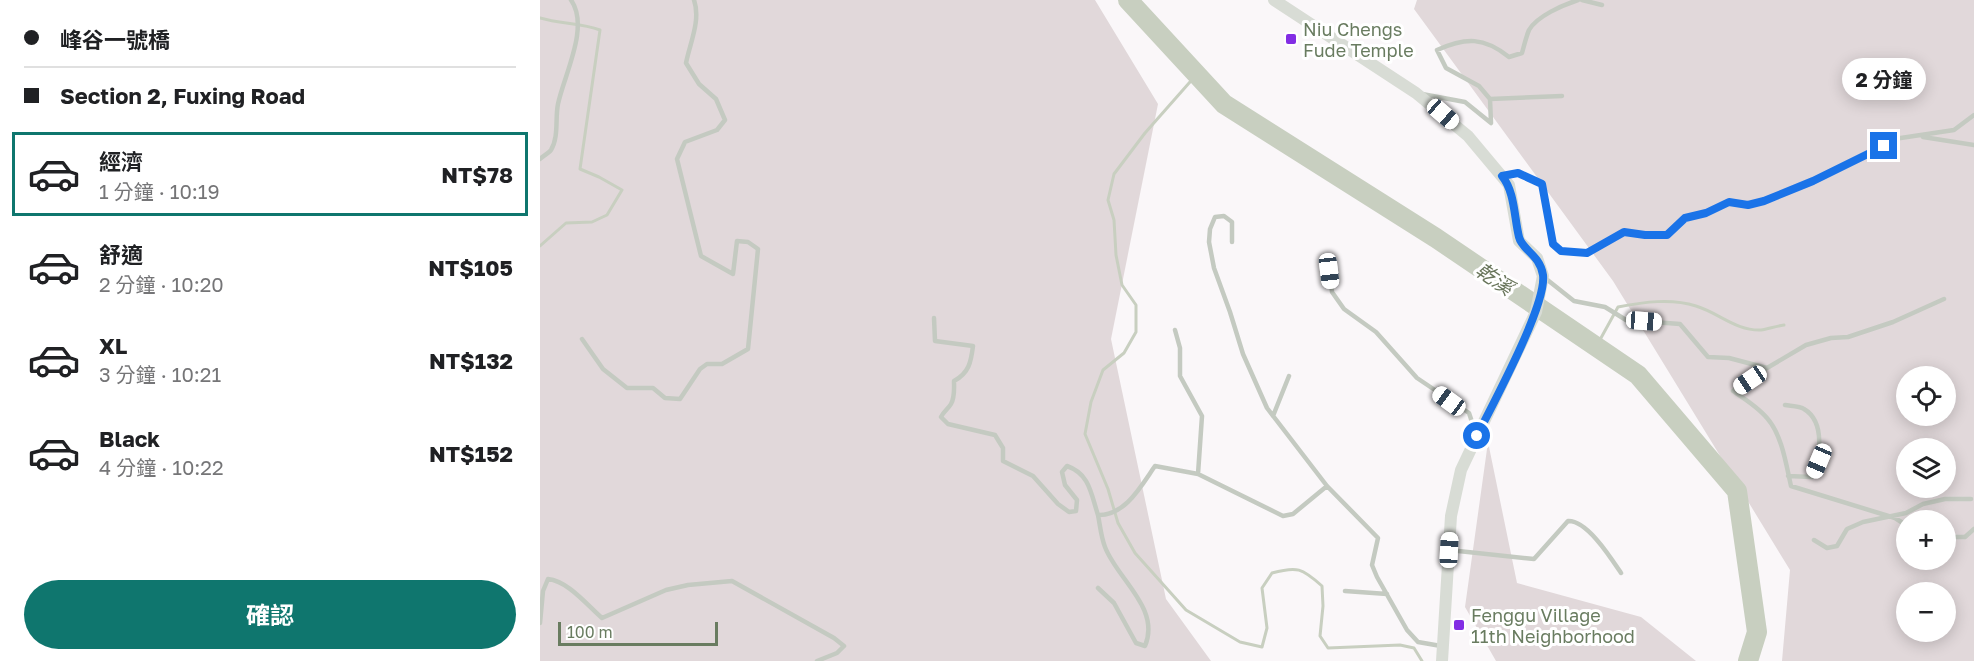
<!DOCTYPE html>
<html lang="zh-TW">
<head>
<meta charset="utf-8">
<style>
  :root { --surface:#fff; --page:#f6f6f6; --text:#202124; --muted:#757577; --line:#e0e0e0; --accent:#0f766e }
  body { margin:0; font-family:"Golos Text","Noto Sans TC",sans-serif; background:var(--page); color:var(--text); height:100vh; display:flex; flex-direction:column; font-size:22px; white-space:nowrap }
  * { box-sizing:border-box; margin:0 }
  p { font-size:20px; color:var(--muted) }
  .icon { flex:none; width:33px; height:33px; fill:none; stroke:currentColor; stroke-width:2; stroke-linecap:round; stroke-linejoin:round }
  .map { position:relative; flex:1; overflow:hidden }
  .details { display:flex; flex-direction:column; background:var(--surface); width:540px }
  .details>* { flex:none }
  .top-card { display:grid; align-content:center; height:132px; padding:0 24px; background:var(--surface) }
  .fabs { position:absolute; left:1356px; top:366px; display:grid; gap:12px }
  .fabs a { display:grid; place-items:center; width:60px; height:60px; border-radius:50%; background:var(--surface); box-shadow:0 3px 15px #0003; font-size:30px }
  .scale { position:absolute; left:18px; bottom:15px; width:160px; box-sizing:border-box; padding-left:6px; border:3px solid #697c60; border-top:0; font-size:16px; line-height:21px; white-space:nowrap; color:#697c60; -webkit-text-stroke:4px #fff; paint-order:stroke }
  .end { position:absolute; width:27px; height:27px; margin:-14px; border:8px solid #1a73e8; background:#fff; box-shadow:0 0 0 3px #fff }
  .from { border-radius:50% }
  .bubble { position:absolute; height:42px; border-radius:21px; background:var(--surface); box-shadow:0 3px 15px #0003; font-size:20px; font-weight:700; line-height:42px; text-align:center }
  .car { position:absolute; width:18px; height:36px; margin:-18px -9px; border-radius:8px; box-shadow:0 0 4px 2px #0007; background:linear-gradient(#fff 24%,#345 0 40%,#fff 0 76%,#345 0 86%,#fff 0) }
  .top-card b { display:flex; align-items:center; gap:21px; height:57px; font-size:22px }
  .top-card b+b { border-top:2px solid var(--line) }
  .top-card i { width:15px; height:15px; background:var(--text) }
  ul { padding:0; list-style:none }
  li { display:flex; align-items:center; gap:18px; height:84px; margin:0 12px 9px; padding:0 12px; border:3px solid transparent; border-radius:0px }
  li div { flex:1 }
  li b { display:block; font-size:22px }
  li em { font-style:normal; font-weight:700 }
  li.selected { border-color:var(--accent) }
  li>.icon { width:54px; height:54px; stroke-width:1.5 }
  .primary-button { display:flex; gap:12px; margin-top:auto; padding:12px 24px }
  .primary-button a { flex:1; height:69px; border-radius:36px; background:var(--accent); color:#fff; font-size:24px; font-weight:700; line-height:69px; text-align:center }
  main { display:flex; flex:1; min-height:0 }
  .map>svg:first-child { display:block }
</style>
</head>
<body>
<main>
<section class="details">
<div class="top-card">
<b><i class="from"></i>峰谷一號橋</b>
<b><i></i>Section 2, Fuxing Road</b>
</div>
<ul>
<li class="selected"><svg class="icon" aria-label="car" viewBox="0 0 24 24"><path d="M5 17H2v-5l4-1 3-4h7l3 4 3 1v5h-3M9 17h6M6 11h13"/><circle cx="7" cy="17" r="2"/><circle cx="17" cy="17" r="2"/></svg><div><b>經濟</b><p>1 分鐘 · 10:19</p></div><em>NT$78</em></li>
<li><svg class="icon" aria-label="car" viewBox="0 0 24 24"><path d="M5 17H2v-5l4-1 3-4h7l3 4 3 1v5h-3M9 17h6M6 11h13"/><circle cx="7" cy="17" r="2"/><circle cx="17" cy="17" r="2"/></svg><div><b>舒適</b><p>2 分鐘 · 10:20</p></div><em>NT$105</em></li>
<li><svg class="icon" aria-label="car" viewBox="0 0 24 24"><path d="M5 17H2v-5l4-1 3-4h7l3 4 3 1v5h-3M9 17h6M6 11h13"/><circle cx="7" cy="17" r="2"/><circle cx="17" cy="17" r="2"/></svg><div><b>XL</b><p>3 分鐘 · 10:21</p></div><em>NT$132</em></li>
<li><svg class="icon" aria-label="car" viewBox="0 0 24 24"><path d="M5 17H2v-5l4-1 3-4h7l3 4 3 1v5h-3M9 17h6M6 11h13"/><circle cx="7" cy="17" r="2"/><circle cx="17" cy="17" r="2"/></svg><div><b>Black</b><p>4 分鐘 · 10:22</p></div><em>NT$152</em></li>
</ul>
<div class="primary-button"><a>確認</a></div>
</section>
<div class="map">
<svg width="1434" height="661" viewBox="0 0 1434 661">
  <rect width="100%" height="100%" fill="#faf7f9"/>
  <path fill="#e1d8da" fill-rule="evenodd" d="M0 0H555L618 104 571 339 626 599 671 661H0Z
    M877 0H1434V661H1242L1250 570 1073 281 874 9ZM1366 376H1406V416H1366ZM1366 448H1406V488H1366ZM1366 520H1406V560H1366ZM1366 592H1406V632H1366Z
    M948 442 977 583 1101 617 1156 661H956L925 607Z"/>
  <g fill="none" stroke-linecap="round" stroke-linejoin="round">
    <path stroke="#c8cfc0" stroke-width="3" d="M0 18C20 24 41 23 60 30L40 169 59 177 82 190 67 215 52 222 26 223 0 246
      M657 74 605 133 574 174 568 200 574 220 576 255 582 285 596 305V332L584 353 563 370 551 402 545 434 568 489 578 523 595 553 646 610 700 642 722 647 727 628 722 588 732 573C757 566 762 568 782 586L783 606 780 636 788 648 860 645 874 648 882 661
      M1056 347 1078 307C1104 302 1131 298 1156 306 1179 313 1196 331 1221 330 1228 329 1236 326 1244 325"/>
    <path stroke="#c8cfc0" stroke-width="20" d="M588 0 684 104 896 238 1098 375 1197 491 1217 632 1208 661"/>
    <path stroke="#c4cac1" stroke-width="4.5" d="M1042 0 1062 5
      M882 94 925 102 951 123 950 99 939 86 906 68 897 50C926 37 944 37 969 57L982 53C984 46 986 37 989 30 997 16 1023 5 1038 0
      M950 99 1022 96
      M1383 137 1434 145
      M0 159C3 156 9 153 11 150 19 137 15 118 18 104 24 75 50 27 31 0
      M964 175 978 173 1002 184 1013 244 1021 251 1047 253 1084 232 1105 235H1127L1145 217 1166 213 1189 202 1208 205 1224 201 1254 189 1333 152 1354 139 1414 130 1434 115
      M692 242V222L684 216 675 217 670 229 669 242 674 268 690 312 703 354 727 408 787 486 838 538 832 565 837 577 867 630 878 642 901 646
      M790 271 792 292 804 309 836 332 877 378 929 413 936 434
      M1005 278 1034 301 1065 307 1086 320 1140 324 1168 357 1189 358 1227 368 1193 391C1205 399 1218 407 1227 418 1242 435 1246 464 1251 486L1355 518 1366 525
      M394 318 395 341 433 346C431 362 429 373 414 381 414 389 415 397 411 404 408 409 404 411 401 417L408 424 455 435 463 448V461L493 476 518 504 529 512 536 511 537 500 525 485 522 472 527 466C550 474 551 494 558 515 585 516 601 486 615 466L658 474 743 516 753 514 787 486
      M635 330 640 348V376L662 416 658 474
      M42 339 63 369 87 388H113L125 398 140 399 160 369 167 364H182L208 349 218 249 208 242 197 241 193 274 161 256 137 159 145 142 177 130 185 120 176 99 159 84 146 63C150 43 161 20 154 0
      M1227 368 1266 345 1291 338 1308 337 1353 322 1404 299
      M1245 405C1250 406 1260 406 1264 409 1286 422 1280 459 1272 477L1248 476
      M733 416 749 376
      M558 515C560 525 561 537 565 547 577 579 621 608 605 646L596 643 574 603 558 588
      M1406 537H1425L1434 529
      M1274 540 1287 548 1297 546 1307 529 1323 522 1366 513 1383 504 1405 499H1431
      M909 550 994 559 1028 521C1047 520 1071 558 1081 573
      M805 591 847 594
      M0 623 3 591 8 579C28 581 47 605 62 618L126 590 148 585 192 581 294 638 304 646 297 653 277 661"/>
    <path stroke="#d8dcd5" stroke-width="12" d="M734 0 876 93 928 136 969 185 979 241 997 258 1003 276 996 312 921 470 911 516 902 661"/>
  </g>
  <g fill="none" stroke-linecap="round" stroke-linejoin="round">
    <path stroke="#1a73e8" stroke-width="8" d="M937 436C952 405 1007 305 1003 275 1000 255 982 250 979 237 974 217 975 192 962 176L978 173 1002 184 1013 244 1021 251 1047 253 1084 232 1105 235H1127L1145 218 1166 213 1189 202 1208 205 1224 201 1273 181 1344 146"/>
  </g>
  <g fill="#822de4" stroke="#fff" stroke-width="2">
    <rect x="745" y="33" width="12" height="12" rx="3"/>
    <rect x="913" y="619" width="12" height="12" rx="3"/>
  </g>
  <g text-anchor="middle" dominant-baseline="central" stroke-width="6" stroke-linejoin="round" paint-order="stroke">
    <g font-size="18" fill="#697c60" stroke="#fff" text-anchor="start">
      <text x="763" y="29">Niu Chengs<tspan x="763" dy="21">Fude Temple</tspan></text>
      <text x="931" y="615">Fenggu Village<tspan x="931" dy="21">11th Neighborhood</tspan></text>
    </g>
    <g font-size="20" font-style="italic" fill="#68755a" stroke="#fff">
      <text transform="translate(955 278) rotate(34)">乾溪</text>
    </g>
  </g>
</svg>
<div class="fabs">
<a><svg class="icon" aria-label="locate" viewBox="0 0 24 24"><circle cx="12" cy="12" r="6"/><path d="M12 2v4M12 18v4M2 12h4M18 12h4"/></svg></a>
<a><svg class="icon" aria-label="layers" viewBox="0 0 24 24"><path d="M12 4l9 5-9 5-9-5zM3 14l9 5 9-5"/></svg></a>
<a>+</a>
<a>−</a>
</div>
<div class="scale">100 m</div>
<i class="end from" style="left:937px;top:436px"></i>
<i class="end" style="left:1344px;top:146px"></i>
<div class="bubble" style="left:1302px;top:58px;width:84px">2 分鐘</div>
<i class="car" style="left:903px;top:114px;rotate:131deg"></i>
<i class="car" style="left:789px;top:271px;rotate:173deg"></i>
<i class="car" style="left:1104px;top:321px;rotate:94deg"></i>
<i class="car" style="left:1210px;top:380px;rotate:236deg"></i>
<i class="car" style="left:909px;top:401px;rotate:306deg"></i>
<i class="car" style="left:1279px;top:461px;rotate:203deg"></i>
<i class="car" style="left:909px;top:550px;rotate:3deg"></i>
</div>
</main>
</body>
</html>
